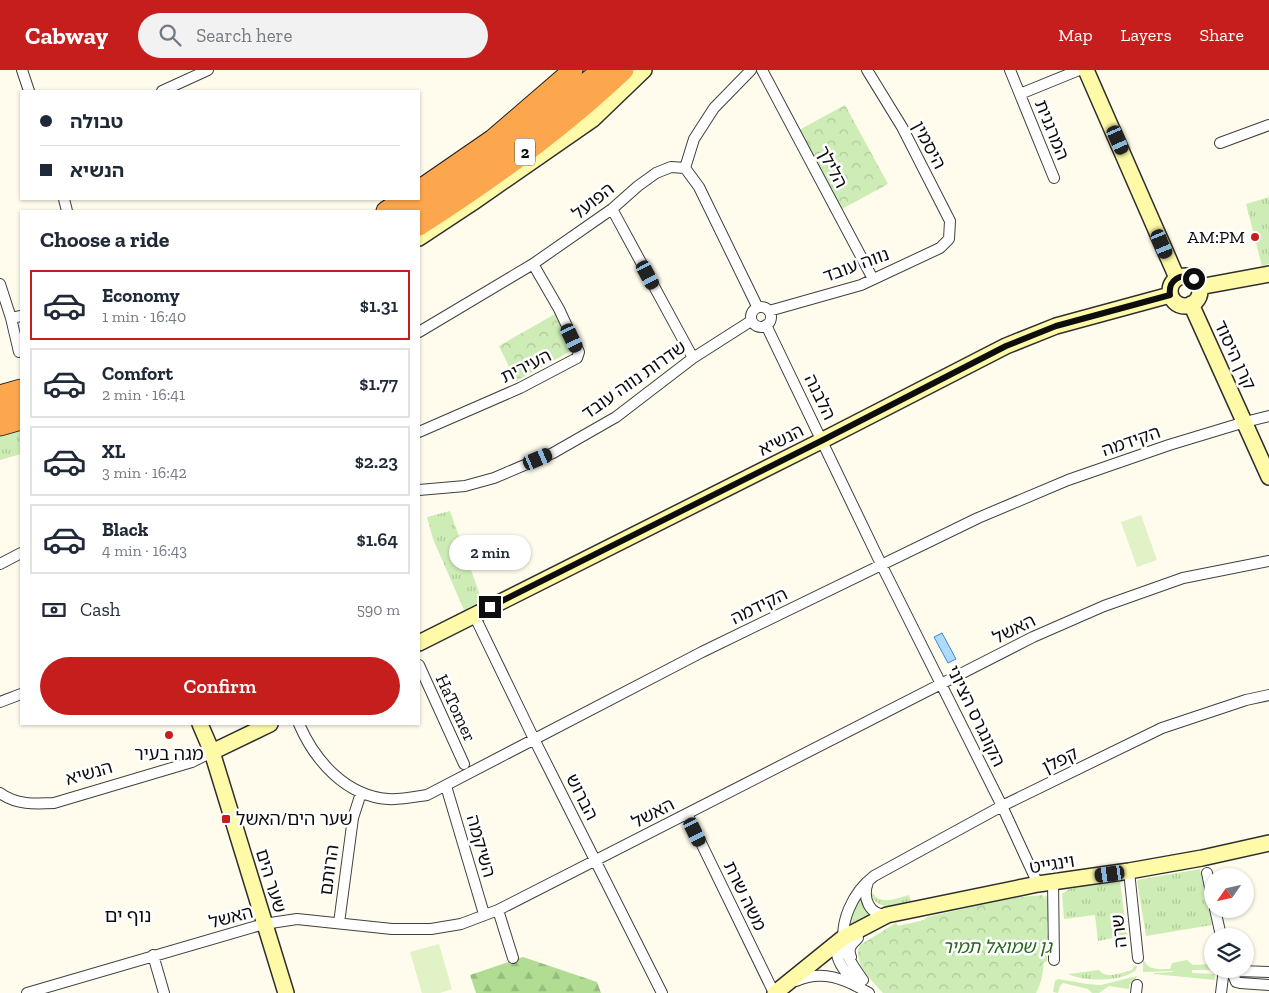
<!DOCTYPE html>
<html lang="en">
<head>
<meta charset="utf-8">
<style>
  :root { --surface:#fff; --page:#f2f2f3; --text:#1f2937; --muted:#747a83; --line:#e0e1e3; --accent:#c51e1d }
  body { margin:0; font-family:"Zilla Slab","Noto Sans Hebrew",serif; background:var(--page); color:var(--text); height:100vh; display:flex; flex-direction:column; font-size:19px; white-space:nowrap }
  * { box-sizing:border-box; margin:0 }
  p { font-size:16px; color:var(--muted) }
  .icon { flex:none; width:28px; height:28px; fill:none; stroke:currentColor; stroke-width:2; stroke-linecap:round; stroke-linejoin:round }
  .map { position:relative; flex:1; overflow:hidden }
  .sheet { position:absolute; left:20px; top:140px; width:400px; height:515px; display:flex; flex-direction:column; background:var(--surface); border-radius:0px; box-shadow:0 1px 4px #0004 }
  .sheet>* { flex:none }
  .top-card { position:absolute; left:20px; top:20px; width:400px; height:110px; border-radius:0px; box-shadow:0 1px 4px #0004; display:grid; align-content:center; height:110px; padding:0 20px; background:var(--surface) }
  .needle { width:32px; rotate:236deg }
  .buttons { position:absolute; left:1204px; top:798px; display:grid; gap:10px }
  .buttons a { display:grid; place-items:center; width:50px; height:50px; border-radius:50%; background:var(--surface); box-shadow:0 1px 4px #0004; font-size:25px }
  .end { position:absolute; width:22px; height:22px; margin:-11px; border:6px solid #0d0d0d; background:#fff; box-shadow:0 0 0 2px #fff }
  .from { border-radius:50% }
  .bubble { position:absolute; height:35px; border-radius:18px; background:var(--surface); box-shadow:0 1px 4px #0004; font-size:16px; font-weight:600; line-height:35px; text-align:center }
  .car { position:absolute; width:15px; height:30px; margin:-15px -8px; border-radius:6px; box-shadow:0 0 4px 1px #0007; background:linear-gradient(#222 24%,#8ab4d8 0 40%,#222 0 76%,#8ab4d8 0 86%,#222 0) }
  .top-card b { display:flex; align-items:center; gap:18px; height:48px; font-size:19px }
  .top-card b+b { border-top:1px solid var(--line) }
  .top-card i { width:12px; height:12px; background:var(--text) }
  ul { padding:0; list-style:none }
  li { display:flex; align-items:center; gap:15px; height:70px; margin:0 10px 8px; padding:0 10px; border:2px solid var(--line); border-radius:0px }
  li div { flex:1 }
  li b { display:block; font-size:19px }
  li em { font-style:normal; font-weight:600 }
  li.current { border-color:var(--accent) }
  li>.icon { width:45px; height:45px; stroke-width:1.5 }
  h2 { padding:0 20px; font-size:22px; line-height:60px }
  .pay { display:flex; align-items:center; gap:12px; height:55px; padding:0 20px; font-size:19px }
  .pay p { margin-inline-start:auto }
  .button { display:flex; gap:10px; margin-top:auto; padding:10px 20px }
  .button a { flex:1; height:58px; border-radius:30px; background:var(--accent); color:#fff; font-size:20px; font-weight:600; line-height:58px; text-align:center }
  header { display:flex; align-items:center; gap:30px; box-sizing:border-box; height:70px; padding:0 25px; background:var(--accent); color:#fff }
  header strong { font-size:24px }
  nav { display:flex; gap:28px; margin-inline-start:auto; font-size:18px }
  .search { width:350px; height:45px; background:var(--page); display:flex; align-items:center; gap:12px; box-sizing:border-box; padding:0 18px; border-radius:28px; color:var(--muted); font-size:19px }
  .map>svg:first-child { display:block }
</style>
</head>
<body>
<header>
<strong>Cabway</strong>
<div class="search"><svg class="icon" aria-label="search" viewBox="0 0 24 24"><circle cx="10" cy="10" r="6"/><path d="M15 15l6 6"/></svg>Search here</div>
<nav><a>Map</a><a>Layers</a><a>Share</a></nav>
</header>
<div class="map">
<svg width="1269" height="923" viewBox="0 0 1269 923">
  <defs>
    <pattern id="grass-tufts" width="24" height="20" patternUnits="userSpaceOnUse" patternTransform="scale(1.25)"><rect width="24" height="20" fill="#ceecb5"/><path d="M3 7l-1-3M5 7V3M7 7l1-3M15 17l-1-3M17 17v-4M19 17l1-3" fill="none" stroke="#b0c99a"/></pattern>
    <pattern id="forest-firs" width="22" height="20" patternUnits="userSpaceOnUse" patternTransform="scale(1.25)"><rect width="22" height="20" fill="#b1dd93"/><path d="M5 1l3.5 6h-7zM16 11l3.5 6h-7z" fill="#97bc7e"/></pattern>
    <pattern id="park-crowns" width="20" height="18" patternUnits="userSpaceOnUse" patternTransform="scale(1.25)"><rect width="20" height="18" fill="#ceecb5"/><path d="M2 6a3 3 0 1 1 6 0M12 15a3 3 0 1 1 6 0" fill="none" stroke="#b0c99a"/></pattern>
  </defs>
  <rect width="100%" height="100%" fill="#fffced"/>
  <path fill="url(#grass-tufts)" d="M1269 127V194L1262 196 1246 134Z
    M21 355V384L0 390V361Z
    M450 441 482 531 464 540 433 469 427 447Z
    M1200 799 1212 855 1146 866 1137 810Z
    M1120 811 1127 865 1098 871 1095 845 1064 849 1062 824 1069 819Z
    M873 823C880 836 898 828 909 825L911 831C897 835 880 842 871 826Z
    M1134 896H1137L1136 900C1122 912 1085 912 1068 904L1099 900C1106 910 1122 902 1132 900Z"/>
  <path fill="url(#forest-firs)" d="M523 887 597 912 601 923H476L470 905Z"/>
  <path fill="url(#park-crowns)" d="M845 35 888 114 842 139 799 60Z
    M555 244 571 281 516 311 499 276Z
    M1042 825 1047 831V850L1041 854C1044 875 1047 904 1036 923H883C872 911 852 892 860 875L896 853 898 856 924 850 927 847 1012 828Z"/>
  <path fill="#ceecb5" d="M860 824 875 844 850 858V850Z
    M1044 826 1049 827 1050 851 1047 852V865H1051V868H1047V876L1051 877V879H1047V891L1043 893C1043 885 1040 855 1042 851L1047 850V831Z
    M1143 889C1149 901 1158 899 1170 899L1172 893 1187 890 1193 895 1211 894 1212 893V899H1215L1213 900H1192V903L1214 904 1215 910 1154 904V903L1173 902V901L1143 902Z
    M1137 906 1134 913 1130 914 1129 919 1109 916 1099 923H1092L1088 919 1063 913 1060 916 1058 923 1053 922 1055 911 1058 909 1087 914 1101 915Z"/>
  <path fill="#e1f2c7" d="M1141 445 1157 490 1137 497 1121 452Z
    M439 874 452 919 440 923H422L410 882Z"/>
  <path fill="#afdaf9" stroke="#328cd5" d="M942 563 956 589 948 593 934 567Z"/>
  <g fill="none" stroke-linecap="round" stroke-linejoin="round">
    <defs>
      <path id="street" d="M22 0 29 21
        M762 0 873 209
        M1010 0 1054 108
        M162 21 208 0
        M1020 24 1079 0
        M1220 73 1269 55
        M685 98 699 117 757 236
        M685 98 694 69 714 38 751 0
        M64 129 67 141
        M612 139 693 288
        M0 214 11 248 19 282
        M751 247a10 10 0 1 1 20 0a10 10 0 1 1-20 0Z
        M769 241 861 215 940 178 949 169 950 151 902 57 867 0
        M11 248 21 246
        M766 255 881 494 1002 736 1038 814
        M419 262 533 194 612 139 638 116 656 103 671 97 685 98
        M419 362 520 318 577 288 579 282 559 239 533 194
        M419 420 465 416 494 408 553 383 616 347 693 288 751 251
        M0 494 21 483
        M474 545 534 669 662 923
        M419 595 464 694
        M0 632 21 624
        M299 654C315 691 346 726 388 729 400 730 414 727 427 725L702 582 978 448 1068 410 1169 375 1245 352 1269 346
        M446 716 484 844
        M0 723C16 735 35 734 54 733L192 692 212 682
        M687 744 774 923
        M1129 801 1138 888
        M1207 803 1212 827
        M868 812C862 828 869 845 887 845
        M1053 812 1054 890
        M1215 839 1221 866
        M498 840 513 888
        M339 853 353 748 361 723
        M837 881C836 893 850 908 858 915
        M153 885 164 923
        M851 887C847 878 852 874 858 868
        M1269 902 1239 901 1236 903 1234 907 1236 912 1240 913 1269 915
        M863 910C857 901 848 890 845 879 838 853 853 822 874 806L1002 736 1162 658 1246 630 1269 625
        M796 911C822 899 845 909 869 923
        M27 923 264 854 297 849 392 859H431L461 854 498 840 1033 567 1104 536 1183 508 1269 491
        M1136 923 1137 915
        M1221 923 1224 899"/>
      <path id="secondary" d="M1086 0 1177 208
        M419 168 472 133 593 49 644 0
        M1170 221a15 15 0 1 1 30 0a15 15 0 1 1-30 0Z
        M1199 217 1269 204
        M1191 234 1269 407
        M419 573 823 370 1006 276 1056 256 1170 225
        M200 654 212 682 286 923
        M212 682 270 654
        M775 923 843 868 887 845 1038 814 1129 801 1202 788 1269 773"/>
      <path id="highway" d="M419 120 493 69 573 0
        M386 141 405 129
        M411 141 504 77 602 0
        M419 156C491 110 562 59 624 0
        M0 325 21 319
        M0 343 21 336
        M0 356 21 350"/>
    </defs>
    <use href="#street" stroke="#404040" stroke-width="12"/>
    <use href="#secondary" stroke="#2f2f2f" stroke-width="18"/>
    <use href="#highway" stroke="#1e1e1e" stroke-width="21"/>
    <use href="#street" stroke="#fff" stroke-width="10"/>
    <use href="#secondary" stroke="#fffaa8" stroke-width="15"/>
    <use href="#highway" stroke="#fca64e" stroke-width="19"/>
  </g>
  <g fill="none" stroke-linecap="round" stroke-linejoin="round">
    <path stroke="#0d0d0d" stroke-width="6" d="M490 537 823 370 1006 276 1056 256 1170 225C1168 210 1181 202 1194 209"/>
  </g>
  <g fill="#c51e1d" stroke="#fff" stroke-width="2">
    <circle cx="1255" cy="167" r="5"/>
    <circle cx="169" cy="665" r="5"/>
    <rect x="221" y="744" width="10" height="10" rx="2.5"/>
  </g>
  <g text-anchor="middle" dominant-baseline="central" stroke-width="5" stroke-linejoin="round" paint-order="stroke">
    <rect fill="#fff" stroke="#565656" stroke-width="1" x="515" y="68.5" width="20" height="27" rx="4"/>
    <g font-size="16" font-weight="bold" fill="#0d0d0d">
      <text x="525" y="82">2</text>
    </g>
    <g font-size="18" fill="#0d0d0d" stroke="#fff">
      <text transform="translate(1052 60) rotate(68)">המרגנית</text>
      <text transform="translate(929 75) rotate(62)">היסמין</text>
      <text transform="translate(832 97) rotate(62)">הלילך</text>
      <text transform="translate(593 131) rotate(-38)">הפועל</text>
      <text transform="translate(856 195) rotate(-20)">נווה עובד</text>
      <text transform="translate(1235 285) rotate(65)">קרן היסוד</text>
      <text transform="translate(526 296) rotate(-26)">העירית</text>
      <text transform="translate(634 310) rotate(-35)">שדרות נווה עובד</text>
      <text transform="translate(820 327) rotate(64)">הלבנה</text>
      <text transform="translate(781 370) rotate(-27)">הנשיא</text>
      <text transform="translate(1131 371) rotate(-19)">הקידמה</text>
      <text transform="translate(759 536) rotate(-26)">הקידמה</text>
      <text transform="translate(1014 559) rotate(-26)">האשל</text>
      <text transform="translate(456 638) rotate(65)">HaTomer</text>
      <text transform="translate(976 646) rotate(64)">הקונגרס הציוני</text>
      <text transform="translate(1060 690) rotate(-26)">קפלן</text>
      <text transform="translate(89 703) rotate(-16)">הנשיא</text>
      <text transform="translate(582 727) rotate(63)">הברוש</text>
      <text transform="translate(653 743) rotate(-27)">האשל</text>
      <text transform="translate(481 776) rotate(74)">השיקמה</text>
      <text transform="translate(1052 794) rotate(-9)">וינגייט</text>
      <text transform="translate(329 800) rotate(-82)">הרותם</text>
      <text transform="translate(271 811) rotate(73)">שער הים</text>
      <text transform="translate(745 826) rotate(64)">משה שרת</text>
      <text transform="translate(231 847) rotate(-15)">האשל</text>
      <text transform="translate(1119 861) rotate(-96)">שרה</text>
    </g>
    <g font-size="18" fill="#0d0d0d" stroke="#fff" text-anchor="end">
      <text x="1245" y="167">AM:PM</text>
      <text x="169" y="684" text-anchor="middle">מגה בעיר</text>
      <text x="236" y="749" text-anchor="start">שער הים/האשל</text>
    </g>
    <g font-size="18" font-style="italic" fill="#26681a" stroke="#fff">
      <text x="997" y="877">גן שמואל תמיר</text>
    </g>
    <g font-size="19" fill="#0d0d0d" stroke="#fff">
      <text x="128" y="845">נוף ים</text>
    </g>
  </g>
</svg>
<div class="buttons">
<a><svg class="needle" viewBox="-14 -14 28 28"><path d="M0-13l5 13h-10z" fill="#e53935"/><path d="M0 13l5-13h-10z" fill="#747a83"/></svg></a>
<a><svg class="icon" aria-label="layers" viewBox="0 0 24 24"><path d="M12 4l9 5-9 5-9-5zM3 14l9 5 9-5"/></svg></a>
</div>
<i class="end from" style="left:1194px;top:209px"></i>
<i class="end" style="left:490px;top:537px"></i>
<div class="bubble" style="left:449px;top:465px;width:82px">2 min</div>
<i class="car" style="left:1118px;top:70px;rotate:156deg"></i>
<i class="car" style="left:1162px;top:174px;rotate:157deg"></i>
<i class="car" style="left:648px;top:205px;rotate:152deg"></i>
<i class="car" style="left:572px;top:268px;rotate:155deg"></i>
<i class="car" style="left:538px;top:389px;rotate:67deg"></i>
<i class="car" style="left:695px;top:762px;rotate:154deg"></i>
<i class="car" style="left:1110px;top:804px;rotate:262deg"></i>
<div class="top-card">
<b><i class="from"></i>טבולה</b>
<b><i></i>הנשיא</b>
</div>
<section class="sheet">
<h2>Choose a ride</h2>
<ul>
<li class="current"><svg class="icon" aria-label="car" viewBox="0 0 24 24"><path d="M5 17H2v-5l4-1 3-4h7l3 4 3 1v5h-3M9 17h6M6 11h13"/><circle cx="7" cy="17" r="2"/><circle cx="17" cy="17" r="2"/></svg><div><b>Economy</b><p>1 min · 16:40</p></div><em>$1.31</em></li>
<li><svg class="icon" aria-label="car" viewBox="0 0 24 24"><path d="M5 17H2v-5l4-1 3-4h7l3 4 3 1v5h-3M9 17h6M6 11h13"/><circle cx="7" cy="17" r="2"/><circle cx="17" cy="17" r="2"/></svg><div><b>Comfort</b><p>2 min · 16:41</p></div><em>$1.77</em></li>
<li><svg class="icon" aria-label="car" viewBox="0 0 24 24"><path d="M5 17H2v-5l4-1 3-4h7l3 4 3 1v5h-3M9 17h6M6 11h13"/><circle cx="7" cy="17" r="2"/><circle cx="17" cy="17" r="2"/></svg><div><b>XL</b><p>3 min · 16:42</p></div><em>$2.23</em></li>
<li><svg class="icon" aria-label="car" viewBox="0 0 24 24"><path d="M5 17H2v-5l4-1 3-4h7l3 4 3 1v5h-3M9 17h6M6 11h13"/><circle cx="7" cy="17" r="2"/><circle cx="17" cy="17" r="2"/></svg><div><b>Black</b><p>4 min · 16:43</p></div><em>$1.64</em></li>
</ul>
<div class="pay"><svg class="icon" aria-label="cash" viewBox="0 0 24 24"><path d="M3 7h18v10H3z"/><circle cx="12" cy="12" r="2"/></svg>Cash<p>590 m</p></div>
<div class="button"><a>Confirm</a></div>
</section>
</div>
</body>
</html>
